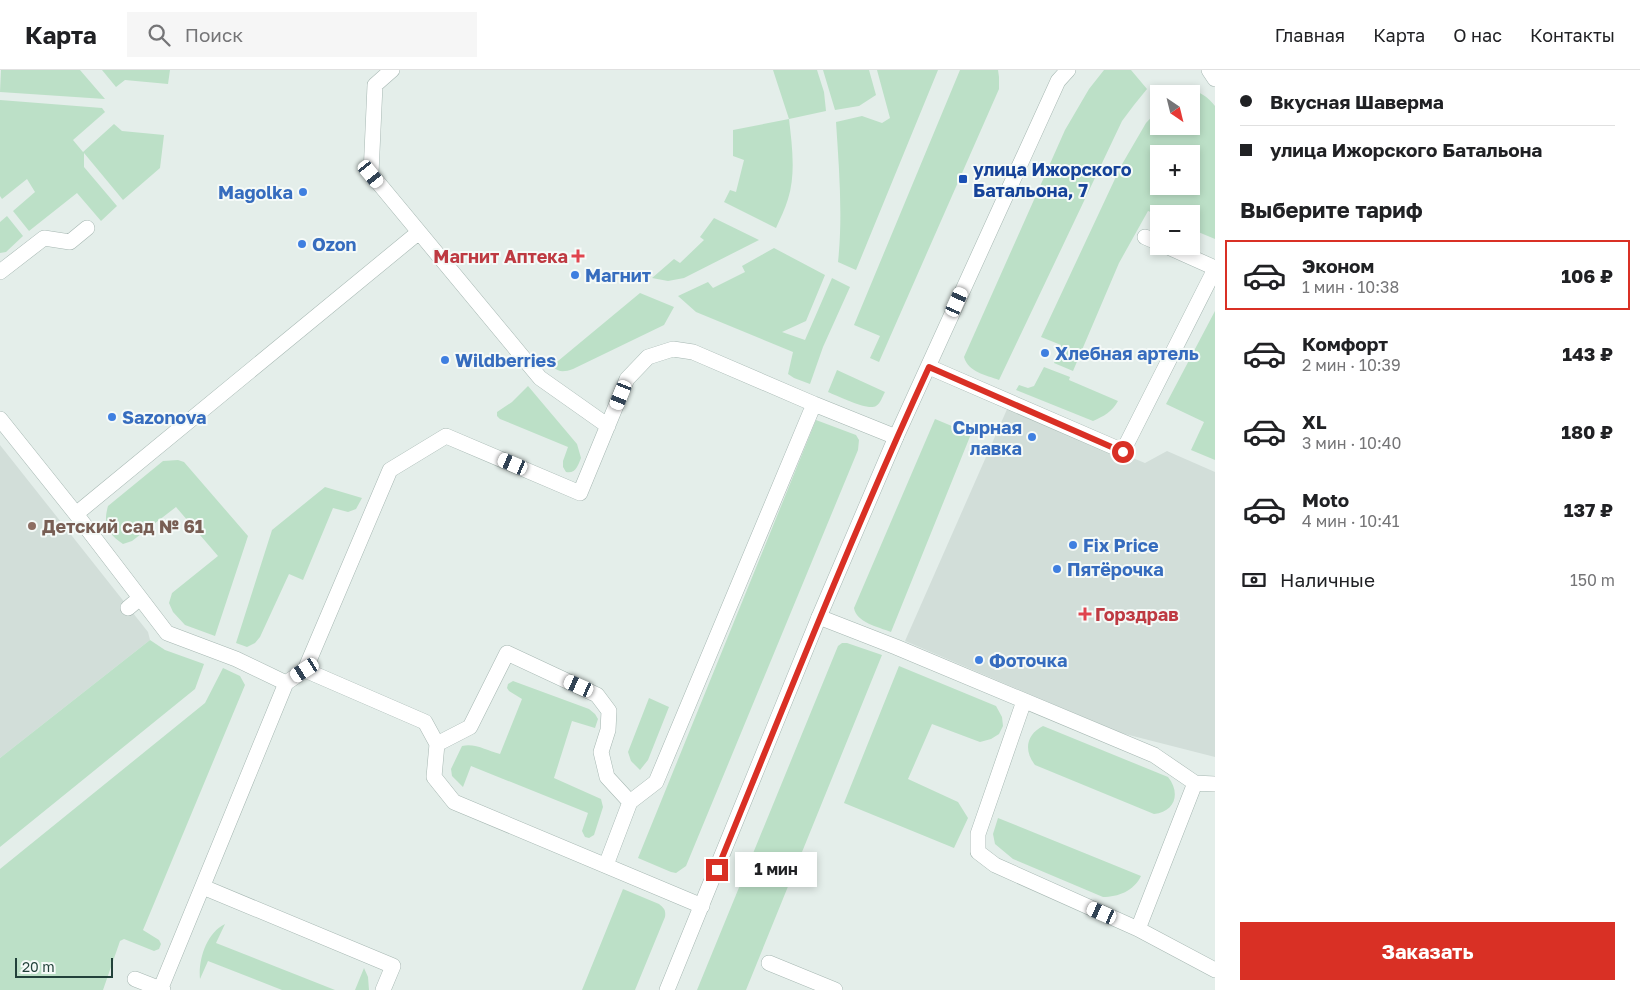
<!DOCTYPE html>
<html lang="ru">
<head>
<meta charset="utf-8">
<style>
  :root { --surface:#fff; --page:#f6f6f6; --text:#202124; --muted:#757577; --line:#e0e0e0; --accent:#d93025 }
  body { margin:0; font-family:"Golos Text",sans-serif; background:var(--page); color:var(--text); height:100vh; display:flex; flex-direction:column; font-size:19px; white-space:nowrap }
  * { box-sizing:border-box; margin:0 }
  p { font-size:16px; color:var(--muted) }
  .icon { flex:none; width:28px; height:28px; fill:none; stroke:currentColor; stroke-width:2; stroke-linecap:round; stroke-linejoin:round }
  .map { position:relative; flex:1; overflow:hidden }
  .panel { display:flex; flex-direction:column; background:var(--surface); width:425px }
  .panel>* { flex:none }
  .guide { display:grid; align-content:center; height:110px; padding:0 25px; background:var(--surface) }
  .needle { width:32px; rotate:145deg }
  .controls { position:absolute; left:1150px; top:15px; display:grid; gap:10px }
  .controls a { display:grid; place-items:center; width:50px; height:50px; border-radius:0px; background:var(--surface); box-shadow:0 2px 8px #0003; font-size:25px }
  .scale { position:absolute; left:15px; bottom:12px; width:98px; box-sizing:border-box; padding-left:5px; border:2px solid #22413a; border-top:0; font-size:14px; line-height:18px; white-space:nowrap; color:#22413a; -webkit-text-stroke:4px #f5faf8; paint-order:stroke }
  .end { position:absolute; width:22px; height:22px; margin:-11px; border:6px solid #d93025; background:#fff; box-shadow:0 0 0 2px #fff }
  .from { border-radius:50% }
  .bubble { position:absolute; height:35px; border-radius:0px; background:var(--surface); box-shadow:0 2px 8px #0003; font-size:16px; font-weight:700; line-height:35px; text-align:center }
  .car { position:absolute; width:15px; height:30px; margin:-15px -8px; border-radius:6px; box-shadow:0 0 4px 1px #0007; background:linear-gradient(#fff 24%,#345 0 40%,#fff 0 76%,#345 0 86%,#fff 0) }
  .guide b { display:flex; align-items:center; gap:18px; height:48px; font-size:19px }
  .guide b+b { border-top:1px solid var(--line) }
  .guide i { width:12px; height:12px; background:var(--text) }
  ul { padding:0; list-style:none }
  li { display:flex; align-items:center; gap:15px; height:70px; margin:0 10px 8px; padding:0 15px; border:2px solid transparent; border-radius:0px }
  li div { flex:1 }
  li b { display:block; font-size:19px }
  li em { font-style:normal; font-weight:700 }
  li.current { border-color:var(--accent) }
  li>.icon { width:45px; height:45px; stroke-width:1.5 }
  h2 { padding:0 25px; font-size:22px; line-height:60px }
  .pay { display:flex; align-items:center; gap:12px; height:55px; padding:0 25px; font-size:19px }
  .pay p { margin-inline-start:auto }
  .button { display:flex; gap:10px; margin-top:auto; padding:10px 25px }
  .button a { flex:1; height:58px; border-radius:0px; background:var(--accent); color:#fff; font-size:20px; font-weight:700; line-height:58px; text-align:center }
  header { display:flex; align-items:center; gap:30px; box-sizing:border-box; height:70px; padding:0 25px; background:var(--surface); border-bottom:1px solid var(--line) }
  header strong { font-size:24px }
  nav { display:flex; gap:28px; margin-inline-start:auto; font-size:18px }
  .search { width:350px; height:45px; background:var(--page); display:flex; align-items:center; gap:12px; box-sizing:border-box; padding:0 18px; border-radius:0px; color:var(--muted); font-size:19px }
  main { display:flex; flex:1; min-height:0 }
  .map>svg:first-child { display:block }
</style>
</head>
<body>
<header>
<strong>Карта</strong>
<div class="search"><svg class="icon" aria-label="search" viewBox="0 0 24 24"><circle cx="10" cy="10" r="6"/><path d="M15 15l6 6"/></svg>Поиск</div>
<nav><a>Главная</a><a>Карта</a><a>О нас</a><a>Контакты</a></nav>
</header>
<main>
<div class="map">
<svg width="1215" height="920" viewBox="0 0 1215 920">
  <rect width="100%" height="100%" fill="#e4eeea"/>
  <path fill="#d2ded9" d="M1008 337 1145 393 1167 381 1215 402V687L1121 663 905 571Z
    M0 375 148 562 150 570 0 688Z"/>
  <path fill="#bce0c7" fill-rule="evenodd" d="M1 0H80L105 29 0 22Z
    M102 0H170L168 14 125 10 116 17Z
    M773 0H817L824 22 826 41 789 49C792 75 796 104 788 129 785 139 780 149 776 158L724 132 730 120 736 122 744 90 733 86V60L789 49Z
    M823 0H869L876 25 859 36 835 40Z
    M877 0H938L856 200 838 192C843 146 839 98 836 52L862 46 882 53 890 48Z
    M960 0H998L999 7V19L879 292 870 288 880 266 854 255Z
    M1104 0H1131L1147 19 1134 35 1122 51 999 310C986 305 968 302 964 287L1065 60 1089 19Z
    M1187 20C1199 20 1208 27 1215 36V169L1191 159V144H1159V145L1148 141 1119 193 1073 301 1054 293 1061 275 1041 267 1121 96 1146 53 1159 39V56H1191V24H1179ZM1159 84H1191V116H1159Z
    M0 30 102 38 105 42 73 70 83 82 114 54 122 61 164 65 160 98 123 130 84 83V97L117 136 101 151 77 123 29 161 13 141 35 122 27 109 2 129 0 126Z
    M7 146 23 166 6 182 0 183V152Z
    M714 148 759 170 684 208 668 211 652 208 674 189 680 193 704 170 700 167Z
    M774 178 825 205 806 251 782 262 805 270 832 208 850 217 823 277 810 314 794 308 788 304 793 282 696 242 678 226 708 212 713 218 745 202 742 196Z
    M640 223 674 237 664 255 573 299C564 302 559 303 552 296Z
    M1215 241V390L1191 380 1204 352 1166 334Z
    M1044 297 1070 307 1069 310 1118 331C1112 342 1104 346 1093 351L1016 320 1019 315 1028 318 1034 316Z
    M837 300 885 322C882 327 881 333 876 336 868 341 838 326 828 322Z
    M528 316 577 374 581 388C578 395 576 404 566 402L563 397V391L568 377 500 349 497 346V342L512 332Z
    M935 349 971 364 891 562C878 557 856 552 854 538Z
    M816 350 856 365 859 370 858 380 686 796 676 803 671 802 638 788Z
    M178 390 184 392 248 466 215 566 185 555 173 542 169 533 172 523 218 486 176 437 132 471 123 474C107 463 103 454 108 436L163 391Z
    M325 417 362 428 356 439 348 442 333 438 303 510 289 504 260 567 255 573 247 577 236 573 272 460Z
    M150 570 165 580 204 594 195 619 0 777V688Z
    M842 573H847L882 585 746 920H697L838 576Z
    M899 596 996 636 1002 647 1003 656 999 664 991 669 980 672 932 654 908 709 958 732 968 748 954 778 844 733Z
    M223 598 240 606 245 615 143 860 159 870 161 874 159 879 154 881 124 869 120 871 103 920H0V799L205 633Z
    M513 611 589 639 595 644 598 649 595 658 572 651 554 708 601 729 603 737 594 765 589 768 585 767 582 761 588 743 471 696 463 717 452 706 451 699 462 676C476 673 487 681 500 684L522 629 509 621 507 618 508 614Z
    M649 628 669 637 648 690 640 700 631 691 628 682Z
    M1043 656 1168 707C1181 723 1175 742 1154 744L1035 695C1023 680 1027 664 1043 656Z
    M998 748 1141 806C1134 821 1118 827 1103 827L1013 789 995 774 993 764Z
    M623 819 659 834C664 838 666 840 665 847L635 920H582Z
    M225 854 216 873 335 920H282L208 891 200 909C198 891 206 863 225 854Z
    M364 898 368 907 369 920H355Z"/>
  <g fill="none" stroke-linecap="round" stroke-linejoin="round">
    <defs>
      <path id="service" d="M392 0 375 15 371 104 540 308 608 356
        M1209 0 1215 9
        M1145 167 1159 173
        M1166 176 1215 198
        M0 202 44 168 70 172 87 158
        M929 297 1123 381 1215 199
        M0 349 76 444 167 563 236 589 286 613
        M76 444 419 162
        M128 538 140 528
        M819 547 896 577 1154 685 1195 713 1215 714
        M305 600 425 652 437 674 434 707 454 732 702 836
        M1024 631 978 764V782L995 795 1138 859 1215 900
        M437 674 470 657 507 583 597 625 609 641 608 660 601 682 607 707 630 732 606 795
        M630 732 656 712 814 334
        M203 817 393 896 383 920
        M1138 859 1195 713
        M769 893 835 920
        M135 909 163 920
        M160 920 286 613 305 600 390 400 446 366 580 423 627 309 648 287 673 279 693 282 814 334 896 367"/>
      <path id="minor" d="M667 920 819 547 896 367 1058 11 1068 0"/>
    </defs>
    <use href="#service" stroke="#a6b7b2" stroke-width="16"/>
    <use href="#minor" stroke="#a6b7b2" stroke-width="16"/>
    <use href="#service" stroke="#fff" stroke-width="15"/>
    <use href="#minor" stroke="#fff" stroke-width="15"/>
  </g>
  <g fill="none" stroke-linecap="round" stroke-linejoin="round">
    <path stroke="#d93025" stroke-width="6" d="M717 800C786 631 853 462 929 297L1123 382"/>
  </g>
  <rect fill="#1a4fb4" stroke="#f5faf8" stroke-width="2" x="958" y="104" width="10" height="10" rx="2.5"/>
  <g fill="#3f7fe0" stroke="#f5faf8" stroke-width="2">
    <circle cx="303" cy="122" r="5"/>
    <circle cx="302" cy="174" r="5"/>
    <circle cx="575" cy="205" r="5"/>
    <circle cx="1045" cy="283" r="5"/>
    <circle cx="445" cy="290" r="5"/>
    <circle cx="112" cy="347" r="5"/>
    <circle cx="1032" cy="367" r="5"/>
    <circle cx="1073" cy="475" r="5"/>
    <circle cx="1057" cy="499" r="5"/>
    <circle cx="979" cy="590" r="5"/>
  </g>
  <g fill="#e0444e" stroke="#f5faf8" stroke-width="2">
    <path d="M575.5 178.5h5v5h5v5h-5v5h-5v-5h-5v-5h5z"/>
    <path d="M1082.5 536.5h5v5h5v5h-5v5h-5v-5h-5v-5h5z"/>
  </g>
  <circle fill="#8d6e63" stroke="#f5faf8" stroke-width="2" cx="32" cy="456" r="5"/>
  <g text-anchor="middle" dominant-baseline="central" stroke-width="4" stroke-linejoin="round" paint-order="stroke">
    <g font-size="18" font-weight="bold" fill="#164399" stroke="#f5faf8" text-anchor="start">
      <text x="973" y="99">улица Ижорского<tspan x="973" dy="21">Батальона, 7</tspan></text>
    </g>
    <g font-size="18" font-weight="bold" fill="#366cbe" stroke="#f5faf8" text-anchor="start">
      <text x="293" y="122" text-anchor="end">Magolka</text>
      <text x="312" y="174">Ozon</text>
      <text x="585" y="205">Магнит</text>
      <text x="1055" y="283">Хлебная артель</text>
      <text x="455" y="290">Wildberries</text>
      <text x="122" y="347">Sazonova</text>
      <text x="1022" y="357" text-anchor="end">Сырная<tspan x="1022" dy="21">лавка</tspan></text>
      <text x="1083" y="475">Fix Price</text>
      <text x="1067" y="499">Пятёрочка</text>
      <text x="989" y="590">Фоточка</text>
    </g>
    <g font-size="18" font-weight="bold" fill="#be3a42" stroke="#f5faf8" text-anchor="end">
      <text x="568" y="186">Магнит Аптека</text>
      <text x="1095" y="544" text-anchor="start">Горздрав</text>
    </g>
    <g font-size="18" font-weight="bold" fill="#785e54" stroke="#f5faf8" text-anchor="start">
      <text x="42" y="456">Детский сад № 61</text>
    </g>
  </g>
</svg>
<div class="controls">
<a><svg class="needle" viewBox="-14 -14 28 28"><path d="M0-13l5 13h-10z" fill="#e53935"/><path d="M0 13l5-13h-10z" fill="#757577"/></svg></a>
<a>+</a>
<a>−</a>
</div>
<div class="scale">20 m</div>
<i class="end from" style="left:1123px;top:382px"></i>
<i class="end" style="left:717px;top:800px"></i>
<div class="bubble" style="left:735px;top:782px;width:82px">1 мин</div>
<i class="car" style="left:371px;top:104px;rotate:141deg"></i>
<i class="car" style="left:957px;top:232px;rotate:24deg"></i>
<i class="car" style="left:621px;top:325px;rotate:202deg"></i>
<i class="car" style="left:513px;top:394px;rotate:293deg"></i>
<i class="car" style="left:305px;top:600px;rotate:237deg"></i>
<i class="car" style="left:579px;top:616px;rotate:294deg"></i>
<i class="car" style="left:1102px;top:843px;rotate:294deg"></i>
</div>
<section class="panel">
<div class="guide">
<b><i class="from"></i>Вкусная Шаверма</b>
<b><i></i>улица Ижорского Батальона</b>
</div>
<h2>Выберите тариф</h2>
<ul>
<li class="current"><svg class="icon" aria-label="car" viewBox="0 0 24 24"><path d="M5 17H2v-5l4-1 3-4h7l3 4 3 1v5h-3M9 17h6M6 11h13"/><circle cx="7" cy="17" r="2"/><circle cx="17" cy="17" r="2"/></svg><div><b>Эконом</b><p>1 мин · 10:38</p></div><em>106 ₽</em></li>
<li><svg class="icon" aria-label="car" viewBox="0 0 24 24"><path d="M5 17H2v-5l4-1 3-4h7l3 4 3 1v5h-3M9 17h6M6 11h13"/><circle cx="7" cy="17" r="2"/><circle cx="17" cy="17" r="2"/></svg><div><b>Комфорт</b><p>2 мин · 10:39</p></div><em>143 ₽</em></li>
<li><svg class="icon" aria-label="car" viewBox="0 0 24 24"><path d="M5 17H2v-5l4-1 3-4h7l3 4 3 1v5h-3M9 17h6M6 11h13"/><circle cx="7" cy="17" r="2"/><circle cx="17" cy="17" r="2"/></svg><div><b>XL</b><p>3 мин · 10:40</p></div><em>180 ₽</em></li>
<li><svg class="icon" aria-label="car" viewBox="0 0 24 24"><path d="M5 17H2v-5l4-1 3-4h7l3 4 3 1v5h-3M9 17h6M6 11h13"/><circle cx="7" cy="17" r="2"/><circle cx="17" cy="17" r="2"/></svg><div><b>Moto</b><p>4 мин · 10:41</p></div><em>137 ₽</em></li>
</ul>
<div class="pay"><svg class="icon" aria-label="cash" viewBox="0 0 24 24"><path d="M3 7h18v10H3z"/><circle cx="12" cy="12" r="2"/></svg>Наличные<p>150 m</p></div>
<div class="button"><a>Заказать</a></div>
</section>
</main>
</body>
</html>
